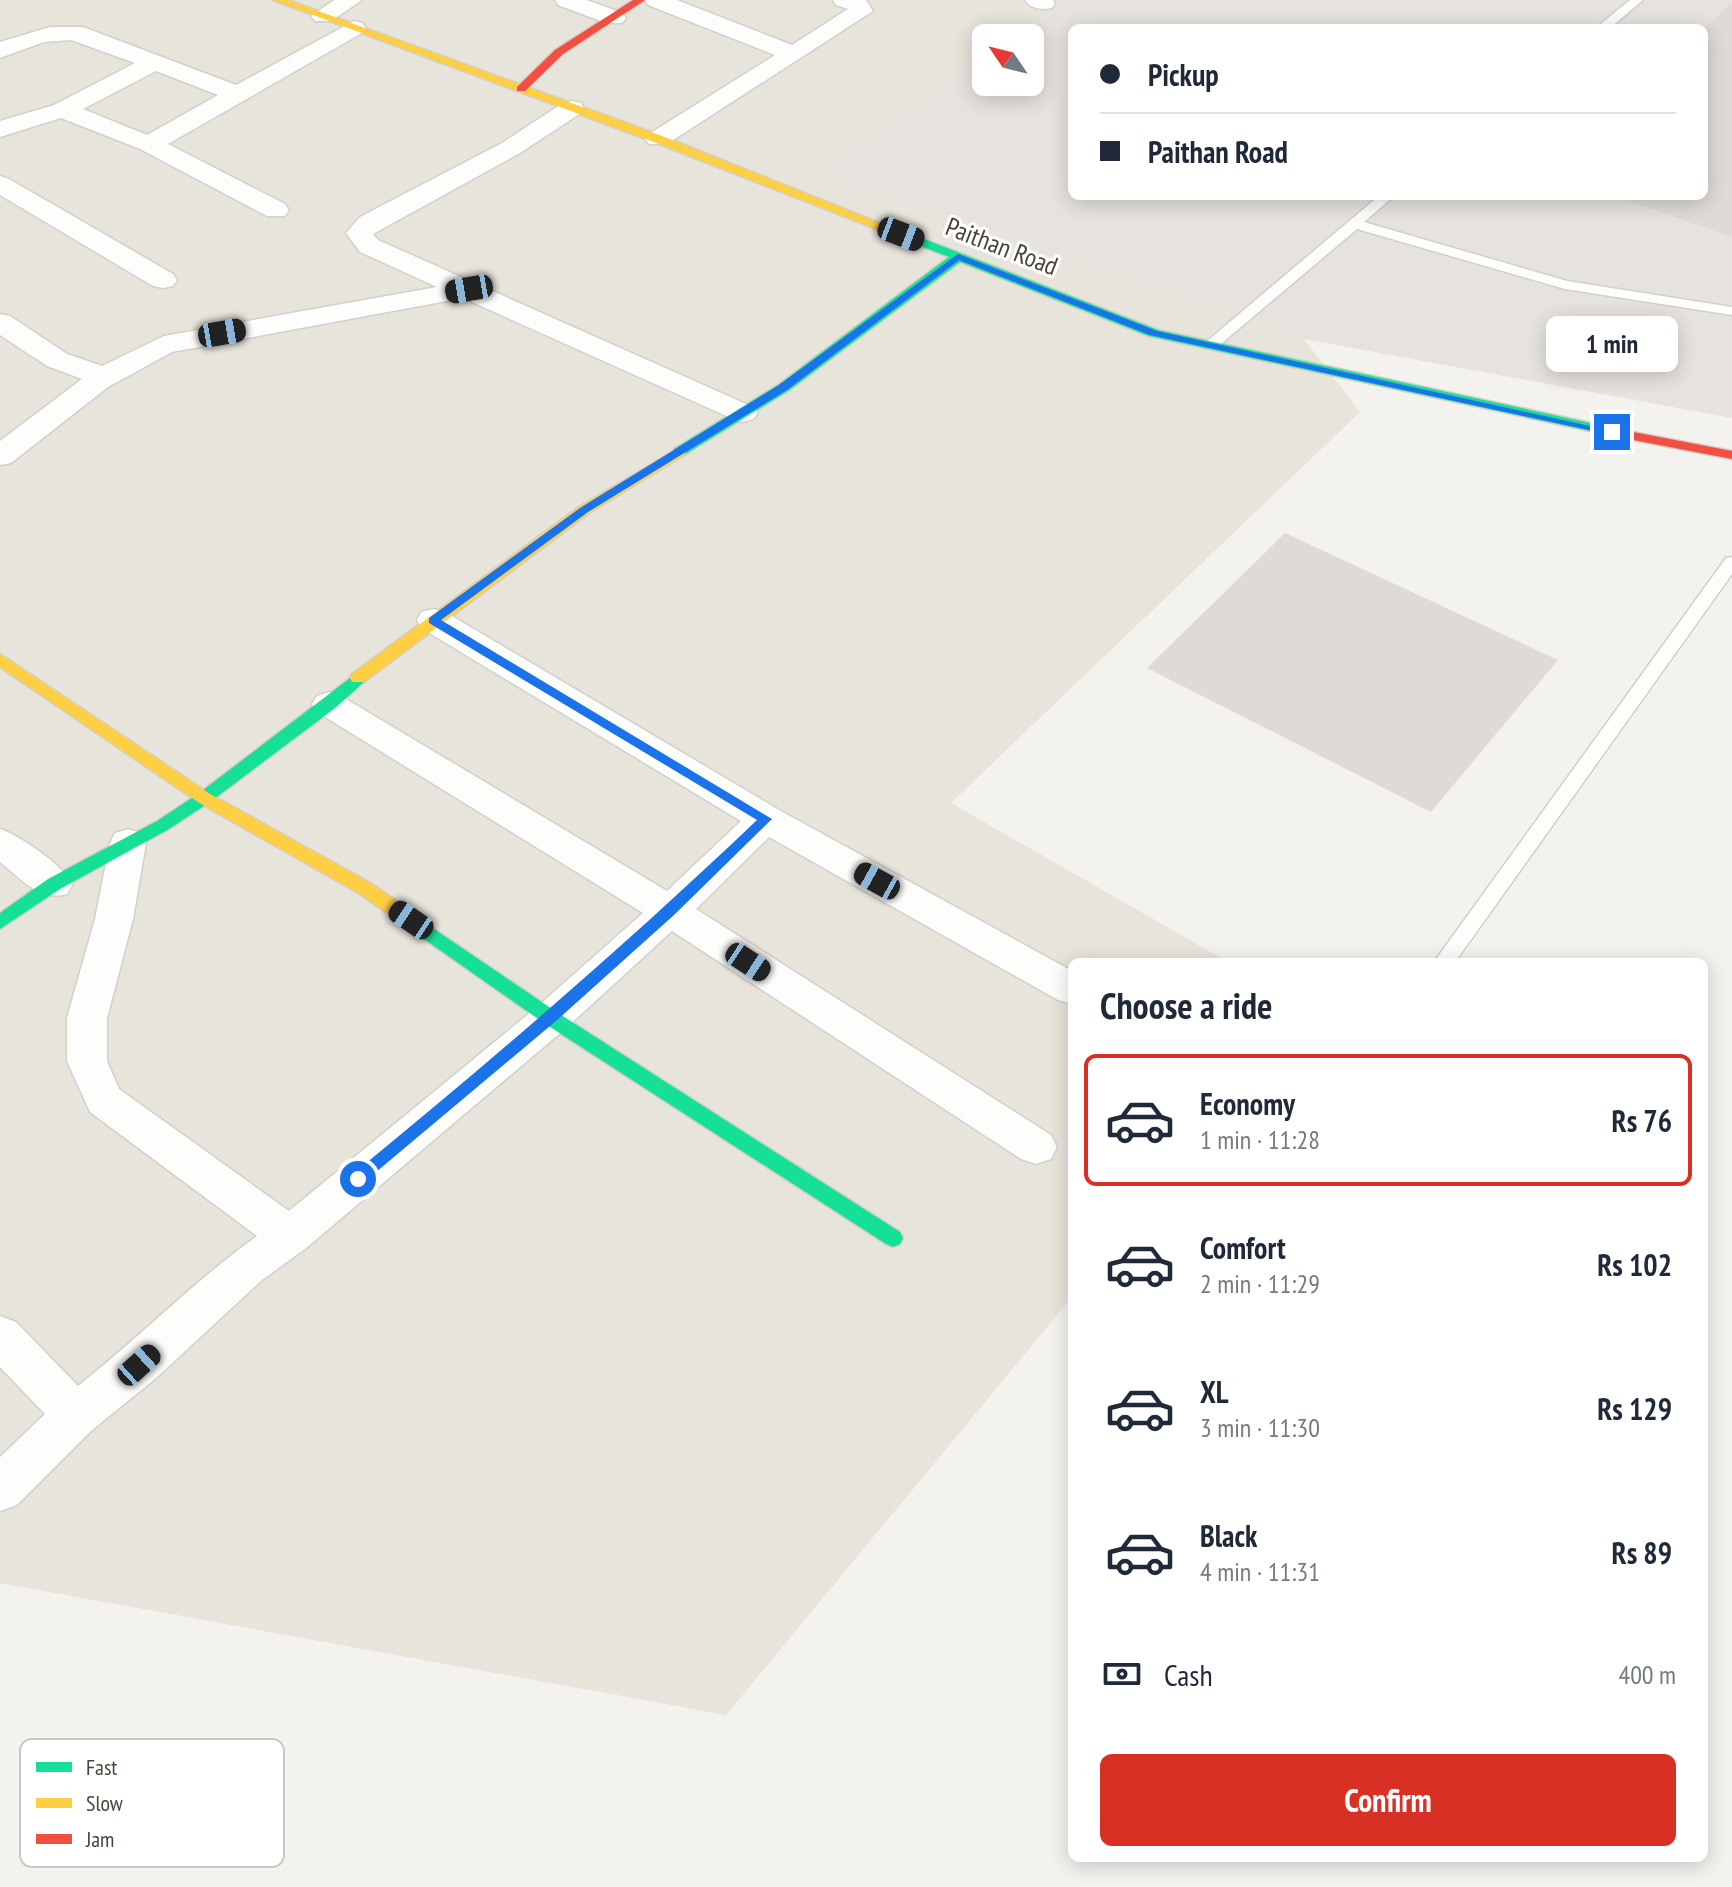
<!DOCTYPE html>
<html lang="en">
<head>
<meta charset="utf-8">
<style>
  :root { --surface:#fff; --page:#f2f2f3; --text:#1f2937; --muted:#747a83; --line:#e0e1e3; --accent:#d93025 }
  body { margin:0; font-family:"PT Sans Narrow",sans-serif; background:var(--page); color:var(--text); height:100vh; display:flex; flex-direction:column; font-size:30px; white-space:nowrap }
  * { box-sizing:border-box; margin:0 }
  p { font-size:26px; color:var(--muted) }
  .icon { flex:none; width:44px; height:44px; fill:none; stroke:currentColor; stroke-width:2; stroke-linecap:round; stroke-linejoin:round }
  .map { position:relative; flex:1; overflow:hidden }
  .details { position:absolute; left:1068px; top:958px; width:640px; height:904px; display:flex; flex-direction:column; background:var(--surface); border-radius:12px; box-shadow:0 4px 20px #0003 }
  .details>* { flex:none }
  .hud { position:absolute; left:1068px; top:24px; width:640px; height:176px; border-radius:12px; box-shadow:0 4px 20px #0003; display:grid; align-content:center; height:176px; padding:0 32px; background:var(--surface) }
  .needle { width:52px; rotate:305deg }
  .fabs { position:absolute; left:972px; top:24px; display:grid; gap:16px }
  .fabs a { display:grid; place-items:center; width:72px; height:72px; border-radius:12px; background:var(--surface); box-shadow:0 4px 20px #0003; font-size:40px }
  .end { position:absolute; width:36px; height:36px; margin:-18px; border:10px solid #1a73e8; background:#fff; box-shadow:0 0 0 4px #fff }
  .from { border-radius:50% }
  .bubble { position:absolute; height:56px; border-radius:12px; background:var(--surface); box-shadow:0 4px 20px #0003; font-size:26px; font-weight:700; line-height:56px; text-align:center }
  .car { position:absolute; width:24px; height:48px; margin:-24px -12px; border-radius:10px; box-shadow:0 0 6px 2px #0007; background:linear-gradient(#222 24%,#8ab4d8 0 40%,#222 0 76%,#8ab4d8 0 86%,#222 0) }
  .hud b { display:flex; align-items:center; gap:28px; height:76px; font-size:30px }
  .hud b+b { border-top:2px solid var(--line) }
  .hud i { width:20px; height:20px; background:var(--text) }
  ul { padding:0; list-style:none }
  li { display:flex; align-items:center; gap:24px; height:132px; margin:0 16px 12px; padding:0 16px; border:4px solid transparent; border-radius:12px }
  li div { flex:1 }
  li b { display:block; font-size:30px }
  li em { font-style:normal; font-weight:700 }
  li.on { border-color:var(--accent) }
  li>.icon { width:72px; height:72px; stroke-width:1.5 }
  h2 { padding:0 32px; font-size:36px; line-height:96px }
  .pay { display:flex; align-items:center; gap:20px; height:88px; padding:0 32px; font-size:30px }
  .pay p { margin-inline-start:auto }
  .action { display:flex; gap:16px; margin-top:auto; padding:16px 32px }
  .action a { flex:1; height:92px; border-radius:12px; background:var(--accent); color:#fff; font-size:32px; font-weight:700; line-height:92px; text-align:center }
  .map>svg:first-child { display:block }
</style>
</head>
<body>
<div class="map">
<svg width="1732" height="1887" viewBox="0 0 1732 1887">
  <rect width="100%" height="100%" fill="#f4f2ee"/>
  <path fill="#e7e4dc" d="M0 0H1072L1016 38H986V58L820 172 1304 339 1360 412 951 803 1228 962H1072V1297L726 1715 0 1583Z"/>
  <path fill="#e6e2de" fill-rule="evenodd" d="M1072 0H1732V418L1304 339 819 172 986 58V82H1030V38H1016ZM1072 28H1704V196H1072Z"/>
  <path fill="#dedbd6" d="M1732 3V237L1615 196H1704V28Z
    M1285 533 1558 660 1431 812 1147 668Z"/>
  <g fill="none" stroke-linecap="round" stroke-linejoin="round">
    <defs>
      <path id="lane" d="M1630 0H1643L1610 28H1596Z
        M1379 196H1394L1364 222 1567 281 1732 307V315L1565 289 1357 229 1216 348H1206V342Z
        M1732 557V574L1455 962H1434L1726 558Z"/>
      <path id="street" d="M334 0H362L331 21H315L311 16Z
        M555 0H587L622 13 626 18 622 23H606L558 5Z
        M645 0H677L792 45 848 9 836 5 833 0H866L873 11 667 144H649L645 139 649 134 775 55 648 5Z
        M1025 0H1053L1055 3 1052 8C1042 10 1031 9 1025 0Z
        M354 21 362 23 366 28 362 33 168 144 285 204 289 210 285 216H267L140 149 61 118 0 137V121L54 105 135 63 71 40 44 42 0 58V42L50 27H83L236 85ZM156 71 218 95 147 135 83 109Z
        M572 101 581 103 584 108 581 113 520 153 373 234 378 240 753 407 758 413 753 419 743 422 733 419 463 298 172 352 108 387 11 463 0 465V441L82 379 47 366 0 335V314L10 316 67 354 102 366 164 336 437 287 360 252 346 233 360 217 502 143 563 103Z
        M0 176 9 179 173 274 177 280 173 286 163 288 153 286 0 195Z
        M433 609 445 612 779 810 1072 971V1004L1058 1000 769 837 696 909 1051 1135 1057 1147 1051 1159 1036 1164 1021 1159 672 931 565 1029 305 1249 262 1280 155 1379 92 1430 17 1505 0 1511V1457L45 1414 0 1367V1316L16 1322 78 1386C139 1338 194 1281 257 1236L90 1112 67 1061V1018L95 919 110 843 115 833 128 829 141 833 146 843 133 919 107 1018V1061L119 1089 289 1211 537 1007 643 913 317 712 312 704 317 696 329 692 341 696 667 891 741 821 421 628 417 620 421 612Z
        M0 829C21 836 62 865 73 884L67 894C40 902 20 878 0 862Z"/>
      <path id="fast" d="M906 232 1158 330 1628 431 1635 435 1628 439 1149 336 960 262 788 391 684 455H674V449L778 385 949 257 902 239 900 236Z
        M358 672 364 674 366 678 364 682 335 708 210 802 169 829 60 889 0 929V913L48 879 157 821 198 794Z
        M403 908 558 1013 900 1232 903 1238 900 1244 893 1247 886 1244 544 1023 397 920 394 915Z"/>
      <path id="slow" d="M273 0H288L662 136 912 236 902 239 654 142Z
        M679 448 686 452 684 455 589 513 364 682H352L350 678 352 674 579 507Z
        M0 654 210 794 372 884 409 910 412 915 409 920H397L360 894 198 802 0 667Z"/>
      <path id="jam" d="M633 0H645L563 54 525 91H517V87L555 50Z
        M1628 431 1732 451V459L1623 438 1621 435Z"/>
    </defs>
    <use href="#lane" stroke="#d2d0cb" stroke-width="3"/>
    <use href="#street" stroke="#d2d0cb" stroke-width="3"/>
    <use href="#fast" stroke="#d3cfc5" stroke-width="3"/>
    <use href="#slow" stroke="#d3cfc5" stroke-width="3"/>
    <use href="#jam" stroke="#d3cfc5" stroke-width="3"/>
    <use href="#lane" fill="#fdfdfc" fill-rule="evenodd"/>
    <use href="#street" fill="#fdfdfc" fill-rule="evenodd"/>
    <use href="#fast" fill="#16e098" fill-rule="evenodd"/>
    <use href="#slow" fill="#ffcf43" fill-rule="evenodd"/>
    <use href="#jam" fill="#f24e42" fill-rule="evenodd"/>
  </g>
  <path fill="#1a73e8" d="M958 254 1157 331 1617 432 1612 435 1150 335 959 260 787 390 588 512 441 620 772 819 674 915 556 1021 363 1183H353V1174C492 1060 627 944 757 820L429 623V618L580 508 779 385Z"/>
  <g text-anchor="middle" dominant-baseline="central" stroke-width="6" stroke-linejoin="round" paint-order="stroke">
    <g font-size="26" fill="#4b4439" stroke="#fff">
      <text transform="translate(1002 246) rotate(21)">Paithan Road</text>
    </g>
  </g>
  <rect x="20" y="1739" width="264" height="128" rx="12" fill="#fff" stroke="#c9c7c4" stroke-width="2"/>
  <rect x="36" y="1762" width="36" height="10" fill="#16e098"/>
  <rect x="36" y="1798" width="36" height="10" fill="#ffcf43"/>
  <rect x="36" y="1834" width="36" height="10" fill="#f24e42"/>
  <g font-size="22" fill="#4b4439">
    <text x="86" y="1775">Fast</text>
    <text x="86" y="1811">Slow</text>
    <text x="86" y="1847">Jam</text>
  </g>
</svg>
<div class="fabs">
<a><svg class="needle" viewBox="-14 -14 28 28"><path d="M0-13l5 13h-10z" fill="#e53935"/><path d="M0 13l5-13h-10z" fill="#747a83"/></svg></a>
</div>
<i class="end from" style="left:358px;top:1179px"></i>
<i class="end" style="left:1612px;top:432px"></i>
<div class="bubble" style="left:1546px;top:316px;width:132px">1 min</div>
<i class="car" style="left:901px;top:234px;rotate:111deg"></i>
<i class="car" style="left:469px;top:289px;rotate:260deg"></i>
<i class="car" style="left:222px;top:333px;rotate:80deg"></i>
<i class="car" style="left:877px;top:881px;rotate:299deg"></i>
<i class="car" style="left:411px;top:920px;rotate:304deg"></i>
<i class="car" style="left:748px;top:962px;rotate:123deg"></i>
<i class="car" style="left:139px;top:1365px;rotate:48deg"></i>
<div class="hud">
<b><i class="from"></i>Pickup</b>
<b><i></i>Paithan Road</b>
</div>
<section class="details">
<h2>Choose a ride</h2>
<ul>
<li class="on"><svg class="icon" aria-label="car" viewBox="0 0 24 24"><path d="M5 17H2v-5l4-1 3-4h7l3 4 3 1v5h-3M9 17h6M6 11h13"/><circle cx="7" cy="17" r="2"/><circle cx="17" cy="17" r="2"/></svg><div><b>Economy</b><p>1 min · 11:28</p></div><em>Rs 76</em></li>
<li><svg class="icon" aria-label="car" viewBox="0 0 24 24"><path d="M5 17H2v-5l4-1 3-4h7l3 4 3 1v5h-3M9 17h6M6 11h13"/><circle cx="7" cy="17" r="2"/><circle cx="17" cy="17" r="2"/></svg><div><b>Comfort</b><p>2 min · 11:29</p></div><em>Rs 102</em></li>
<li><svg class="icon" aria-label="car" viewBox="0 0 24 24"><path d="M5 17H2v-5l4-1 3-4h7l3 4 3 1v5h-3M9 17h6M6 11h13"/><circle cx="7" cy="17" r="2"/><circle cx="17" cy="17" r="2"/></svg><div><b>XL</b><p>3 min · 11:30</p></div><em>Rs 129</em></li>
<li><svg class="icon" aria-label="car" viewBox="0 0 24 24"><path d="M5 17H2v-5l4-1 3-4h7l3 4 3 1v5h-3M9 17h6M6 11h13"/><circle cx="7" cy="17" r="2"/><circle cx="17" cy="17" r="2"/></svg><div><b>Black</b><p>4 min · 11:31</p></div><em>Rs 89</em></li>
</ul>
<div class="pay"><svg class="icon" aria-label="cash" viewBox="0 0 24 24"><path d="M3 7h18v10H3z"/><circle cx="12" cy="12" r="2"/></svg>Cash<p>400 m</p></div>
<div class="action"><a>Confirm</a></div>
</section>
</div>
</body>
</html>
